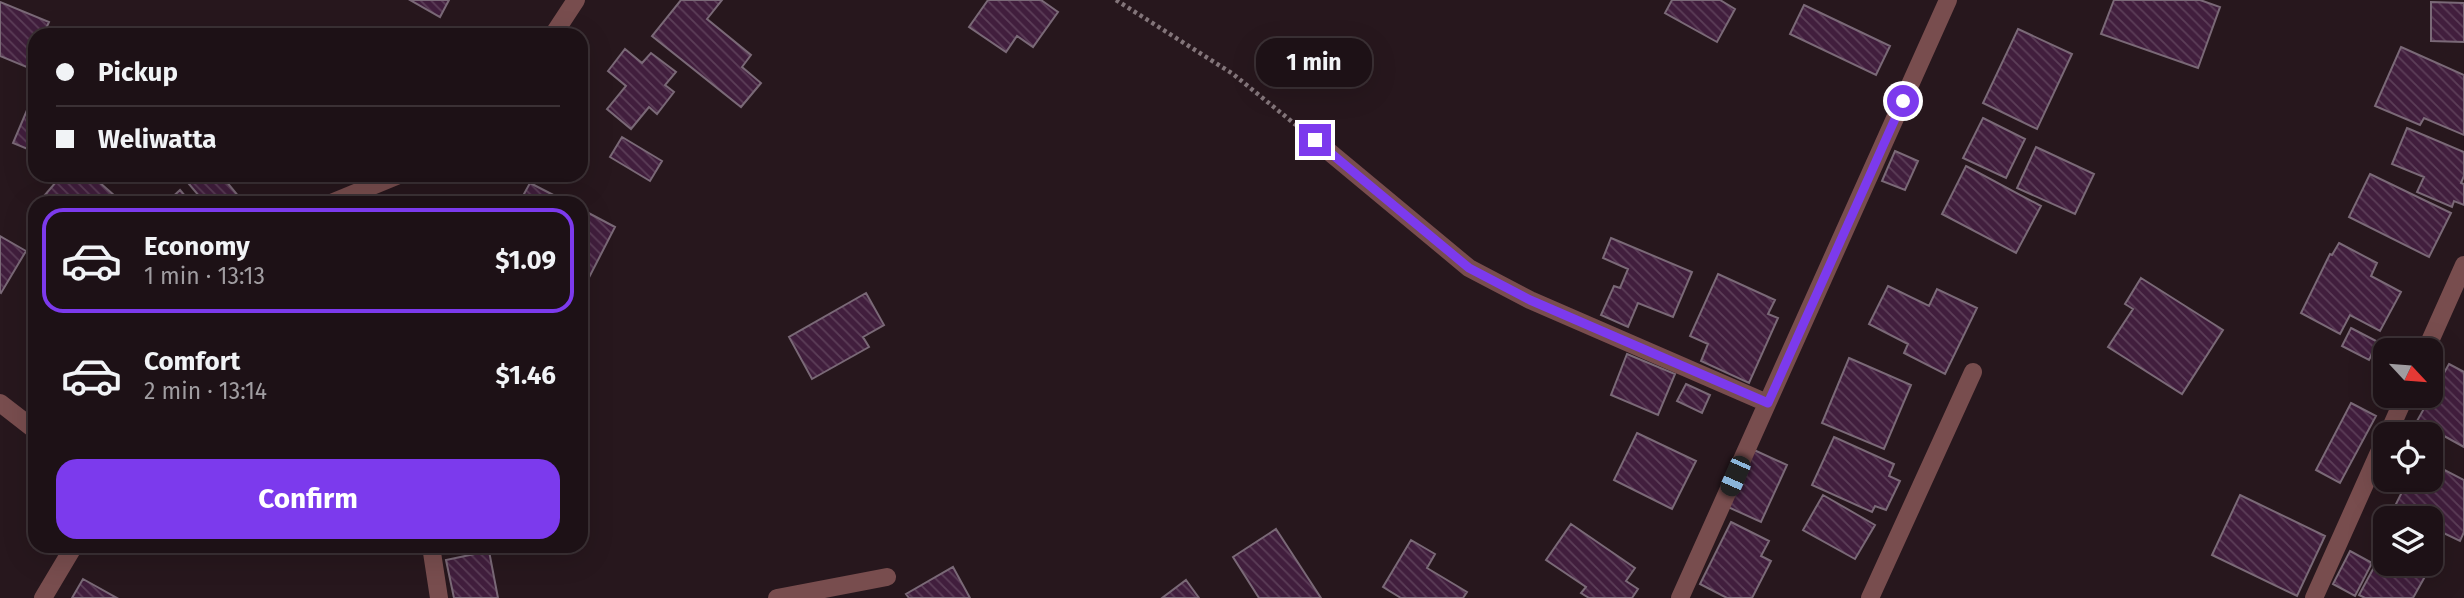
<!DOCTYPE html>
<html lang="en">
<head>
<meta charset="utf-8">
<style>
  :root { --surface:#1d1116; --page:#251a1f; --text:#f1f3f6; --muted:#a09da1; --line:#3b3135; --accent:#7c3aed }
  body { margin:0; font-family:"Fira Sans",sans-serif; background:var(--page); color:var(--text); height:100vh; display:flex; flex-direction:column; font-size:26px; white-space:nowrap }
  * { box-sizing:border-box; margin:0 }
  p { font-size:23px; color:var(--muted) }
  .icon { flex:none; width:38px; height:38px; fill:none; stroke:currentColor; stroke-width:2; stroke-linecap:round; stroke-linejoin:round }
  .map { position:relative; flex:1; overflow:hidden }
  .details { position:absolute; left:28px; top:196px; width:560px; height:357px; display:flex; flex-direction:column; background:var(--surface); border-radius:21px; box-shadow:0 7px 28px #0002,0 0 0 2px var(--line) }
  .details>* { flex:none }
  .guide { position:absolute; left:28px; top:28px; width:560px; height:154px; border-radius:21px; box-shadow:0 7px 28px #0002,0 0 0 2px var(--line); display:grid; align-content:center; height:154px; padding:0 28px; background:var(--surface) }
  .needle { width:46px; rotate:116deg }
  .controls { position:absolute; left:2373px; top:338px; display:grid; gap:14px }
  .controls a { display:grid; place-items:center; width:70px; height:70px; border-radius:14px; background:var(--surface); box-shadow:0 7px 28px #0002,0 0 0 2px var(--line); font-size:35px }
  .end { position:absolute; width:32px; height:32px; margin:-16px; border:9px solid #7c3aed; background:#fff; box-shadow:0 0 0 4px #fff }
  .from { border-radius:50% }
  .bubble { position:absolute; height:49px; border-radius:21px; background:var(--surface); box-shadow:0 7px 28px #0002,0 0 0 2px var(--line); font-size:23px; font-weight:700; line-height:49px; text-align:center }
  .car { position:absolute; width:21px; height:42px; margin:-21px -10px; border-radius:9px; box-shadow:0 0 5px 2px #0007; background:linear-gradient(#222 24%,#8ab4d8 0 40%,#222 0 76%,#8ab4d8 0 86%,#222 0) }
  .guide b { display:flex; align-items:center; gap:24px; height:66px; font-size:26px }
  .guide b+b { border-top:2px solid var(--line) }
  .guide i { width:18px; height:18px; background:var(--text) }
  ul { padding:12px 0 0; list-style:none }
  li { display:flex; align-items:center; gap:21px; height:105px; margin:0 14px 10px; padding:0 14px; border:4px solid transparent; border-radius:21px }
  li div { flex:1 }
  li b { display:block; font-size:26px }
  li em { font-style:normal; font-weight:700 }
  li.active { border-color:var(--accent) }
  li>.icon { width:63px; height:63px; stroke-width:1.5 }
  .primary-button { display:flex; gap:14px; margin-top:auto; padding:14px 28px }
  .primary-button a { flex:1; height:80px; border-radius:21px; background:var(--accent); color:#fff; font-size:28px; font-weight:700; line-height:80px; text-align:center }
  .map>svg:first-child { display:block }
</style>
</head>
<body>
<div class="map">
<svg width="2464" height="598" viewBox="0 0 2464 598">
  <defs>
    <pattern id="building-back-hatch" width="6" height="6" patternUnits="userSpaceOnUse" patternTransform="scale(1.75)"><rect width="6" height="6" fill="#411e3d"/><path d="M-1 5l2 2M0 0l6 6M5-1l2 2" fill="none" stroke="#5c3e58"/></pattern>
  </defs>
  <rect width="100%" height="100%" fill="#27171d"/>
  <path fill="url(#building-back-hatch)" stroke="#7a6977" stroke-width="2" d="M410 0H449L440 17Z
    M681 0H722L707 19 751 55 742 67 761 83 741 107 652 36Z
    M988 0H1041L1058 12 1033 47 1017 36 1006 52 969 27Z
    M1672 0H1720L1735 9 1717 42 1665 13Z
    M2114 0H2200L2220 7 2198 68 2101 34Z
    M0 2 49 22 43 35H35V54L29 68 0 56Z
    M2431 2 2464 3V42L2431 41Z
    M1804 5 1890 46 1876 75 1790 34Z
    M2018 29 2072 54 2037 129 1983 103Z
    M2401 47 2464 75V135L2424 118 2420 125 2375 106Z
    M625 49 642 63 651 53 676 72 665 85 674 92 657 114 649 107 631 129 607 109 626 86 608 71Z
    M30 103 35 105V152L13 143Z
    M1983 118 2025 139 2006 178 1963 158Z
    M2407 128 2464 152V176L2461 183 2464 184V205L2454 201 2452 207 2417 192 2424 177 2392 164Z
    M622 137 662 161 650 181 610 157Z
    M2036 147 2094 174 2075 214 2017 188Z
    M1895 151 1918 161 1905 190 1882 181Z
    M1966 166 2041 206 2016 253 1942 214Z
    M2370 174 2451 213 2429 257 2349 217Z
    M62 175H91L123 203H38Z
    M186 175H221L240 198 234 203H205L183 177Z
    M530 183 569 203H519Z
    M180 190 191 203H166Z
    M581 209 615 227 581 293Z
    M0 236 26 251 1 293 0 292Z
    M1611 238 1692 272 1673 317 1638 303 1628 327 1601 315 1614 286 1620 288 1628 269 1603 258Z
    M2339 243 2377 263 2371 276 2401 292 2380 331 2350 315 2340 334 2301 313 2330 254 2332 255Z
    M1718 274 1775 300 1768 314 1778 318 1749 383 1701 361 1708 344 1690 336Z
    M2141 278 2223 330 2182 394 2108 347 2133 309 2125 304Z
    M1888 286 1929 306 1937 289 1977 308 1945 374 1904 353 1908 344 1869 324Z
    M866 293 884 325 863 337 869 347 812 379 789 337Z
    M2351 328 2378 342 2369 360 2342 346Z
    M1627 354 1675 374 1658 415 1611 395Z
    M1849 358 1911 385 1884 449 1822 423Z
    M2449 364 2464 372V447L2417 421Z
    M1686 384 1710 395 1702 413 1677 401Z
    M2351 403 2376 416 2340 483 2316 470Z
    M1637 433 1696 461 1672 509 1614 480Z
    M1834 437 1894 464 1889 476 1900 481 1886 510 1875 506 1872 512 1812 485Z
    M1754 450 1787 465 1761 522 1728 507Z
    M2431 463 2464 480V532L2460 541 2431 527V518H2413L2394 508 2408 480H2431Z
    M1823 495 1875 525 1855 559 1803 530Z
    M2240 495 2325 536 2297 596 2212 555Z
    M1731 522 1769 541 1761 556 1771 561 1752 598H1727L1700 584Z
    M1571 524 1635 568 1626 581 1638 589 1632 598H1589L1581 593 1586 587 1546 560Z
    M1276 529 1321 598H1259L1233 557Z
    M2431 537 2443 544 2413 598H2365L2359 595 2385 547V564H2431Z
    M1411 540 1435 554 1427 568 1467 592 1463 598H1401L1383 587Z
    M489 551 498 598H454L446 560Z
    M2350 551 2372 563 2355 596 2333 584Z
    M953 567 970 598H909L906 594Z
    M83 579 117 598H72Z
    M1186 580 1199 598H1162Z"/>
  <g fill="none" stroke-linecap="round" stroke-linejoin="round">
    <path stroke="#83757a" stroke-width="4.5" stroke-dasharray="3.5 3.5" stroke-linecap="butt" d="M1116 0 1233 74 1296 125"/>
    <path stroke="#784d4e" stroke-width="18" d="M1870 598 1973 372"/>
    <path stroke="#784d4e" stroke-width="18" d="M553 35 576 0
      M1315 140 1469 268 1530 300 1767 403
      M331 203 399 175
      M2426 350 2464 265
      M0 403 35 430
      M2388 434 2405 396
      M431 546 439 598
      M43 598 74 546
      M777 598 887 577
      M1680 598 1948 0
      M2314 598 2385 439"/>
  </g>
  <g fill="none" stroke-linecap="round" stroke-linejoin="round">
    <path stroke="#7c3aed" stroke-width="9" d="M1315 140 1469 268 1530 300 1768 403 1903 101"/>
  </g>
</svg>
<div class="controls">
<a><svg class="needle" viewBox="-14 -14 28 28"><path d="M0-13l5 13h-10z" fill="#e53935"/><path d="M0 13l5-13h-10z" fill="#a09da1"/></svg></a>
<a><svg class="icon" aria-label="locate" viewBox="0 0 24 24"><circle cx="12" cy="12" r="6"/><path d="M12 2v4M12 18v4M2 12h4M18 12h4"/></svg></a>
<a><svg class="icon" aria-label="layers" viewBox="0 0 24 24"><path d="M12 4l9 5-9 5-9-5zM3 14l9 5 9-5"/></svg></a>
</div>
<i class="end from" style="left:1903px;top:101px"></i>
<i class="end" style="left:1315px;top:140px"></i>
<div class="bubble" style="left:1256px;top:38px;width:116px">1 min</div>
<i class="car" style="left:1735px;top:476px;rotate:204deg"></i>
<div class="guide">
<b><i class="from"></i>Pickup</b>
<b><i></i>Weliwatta</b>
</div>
<section class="details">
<ul>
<li class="active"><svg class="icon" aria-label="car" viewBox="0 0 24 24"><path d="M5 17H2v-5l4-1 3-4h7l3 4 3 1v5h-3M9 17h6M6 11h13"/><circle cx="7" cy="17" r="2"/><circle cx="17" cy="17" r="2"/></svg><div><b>Economy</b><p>1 min · 13:13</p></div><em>$1.09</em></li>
<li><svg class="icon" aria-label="car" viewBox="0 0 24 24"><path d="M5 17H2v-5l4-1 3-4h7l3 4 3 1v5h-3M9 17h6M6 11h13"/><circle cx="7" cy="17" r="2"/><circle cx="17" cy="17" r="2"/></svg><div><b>Comfort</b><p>2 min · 13:14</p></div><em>$1.46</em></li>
</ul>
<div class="primary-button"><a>Confirm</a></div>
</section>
</div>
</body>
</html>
